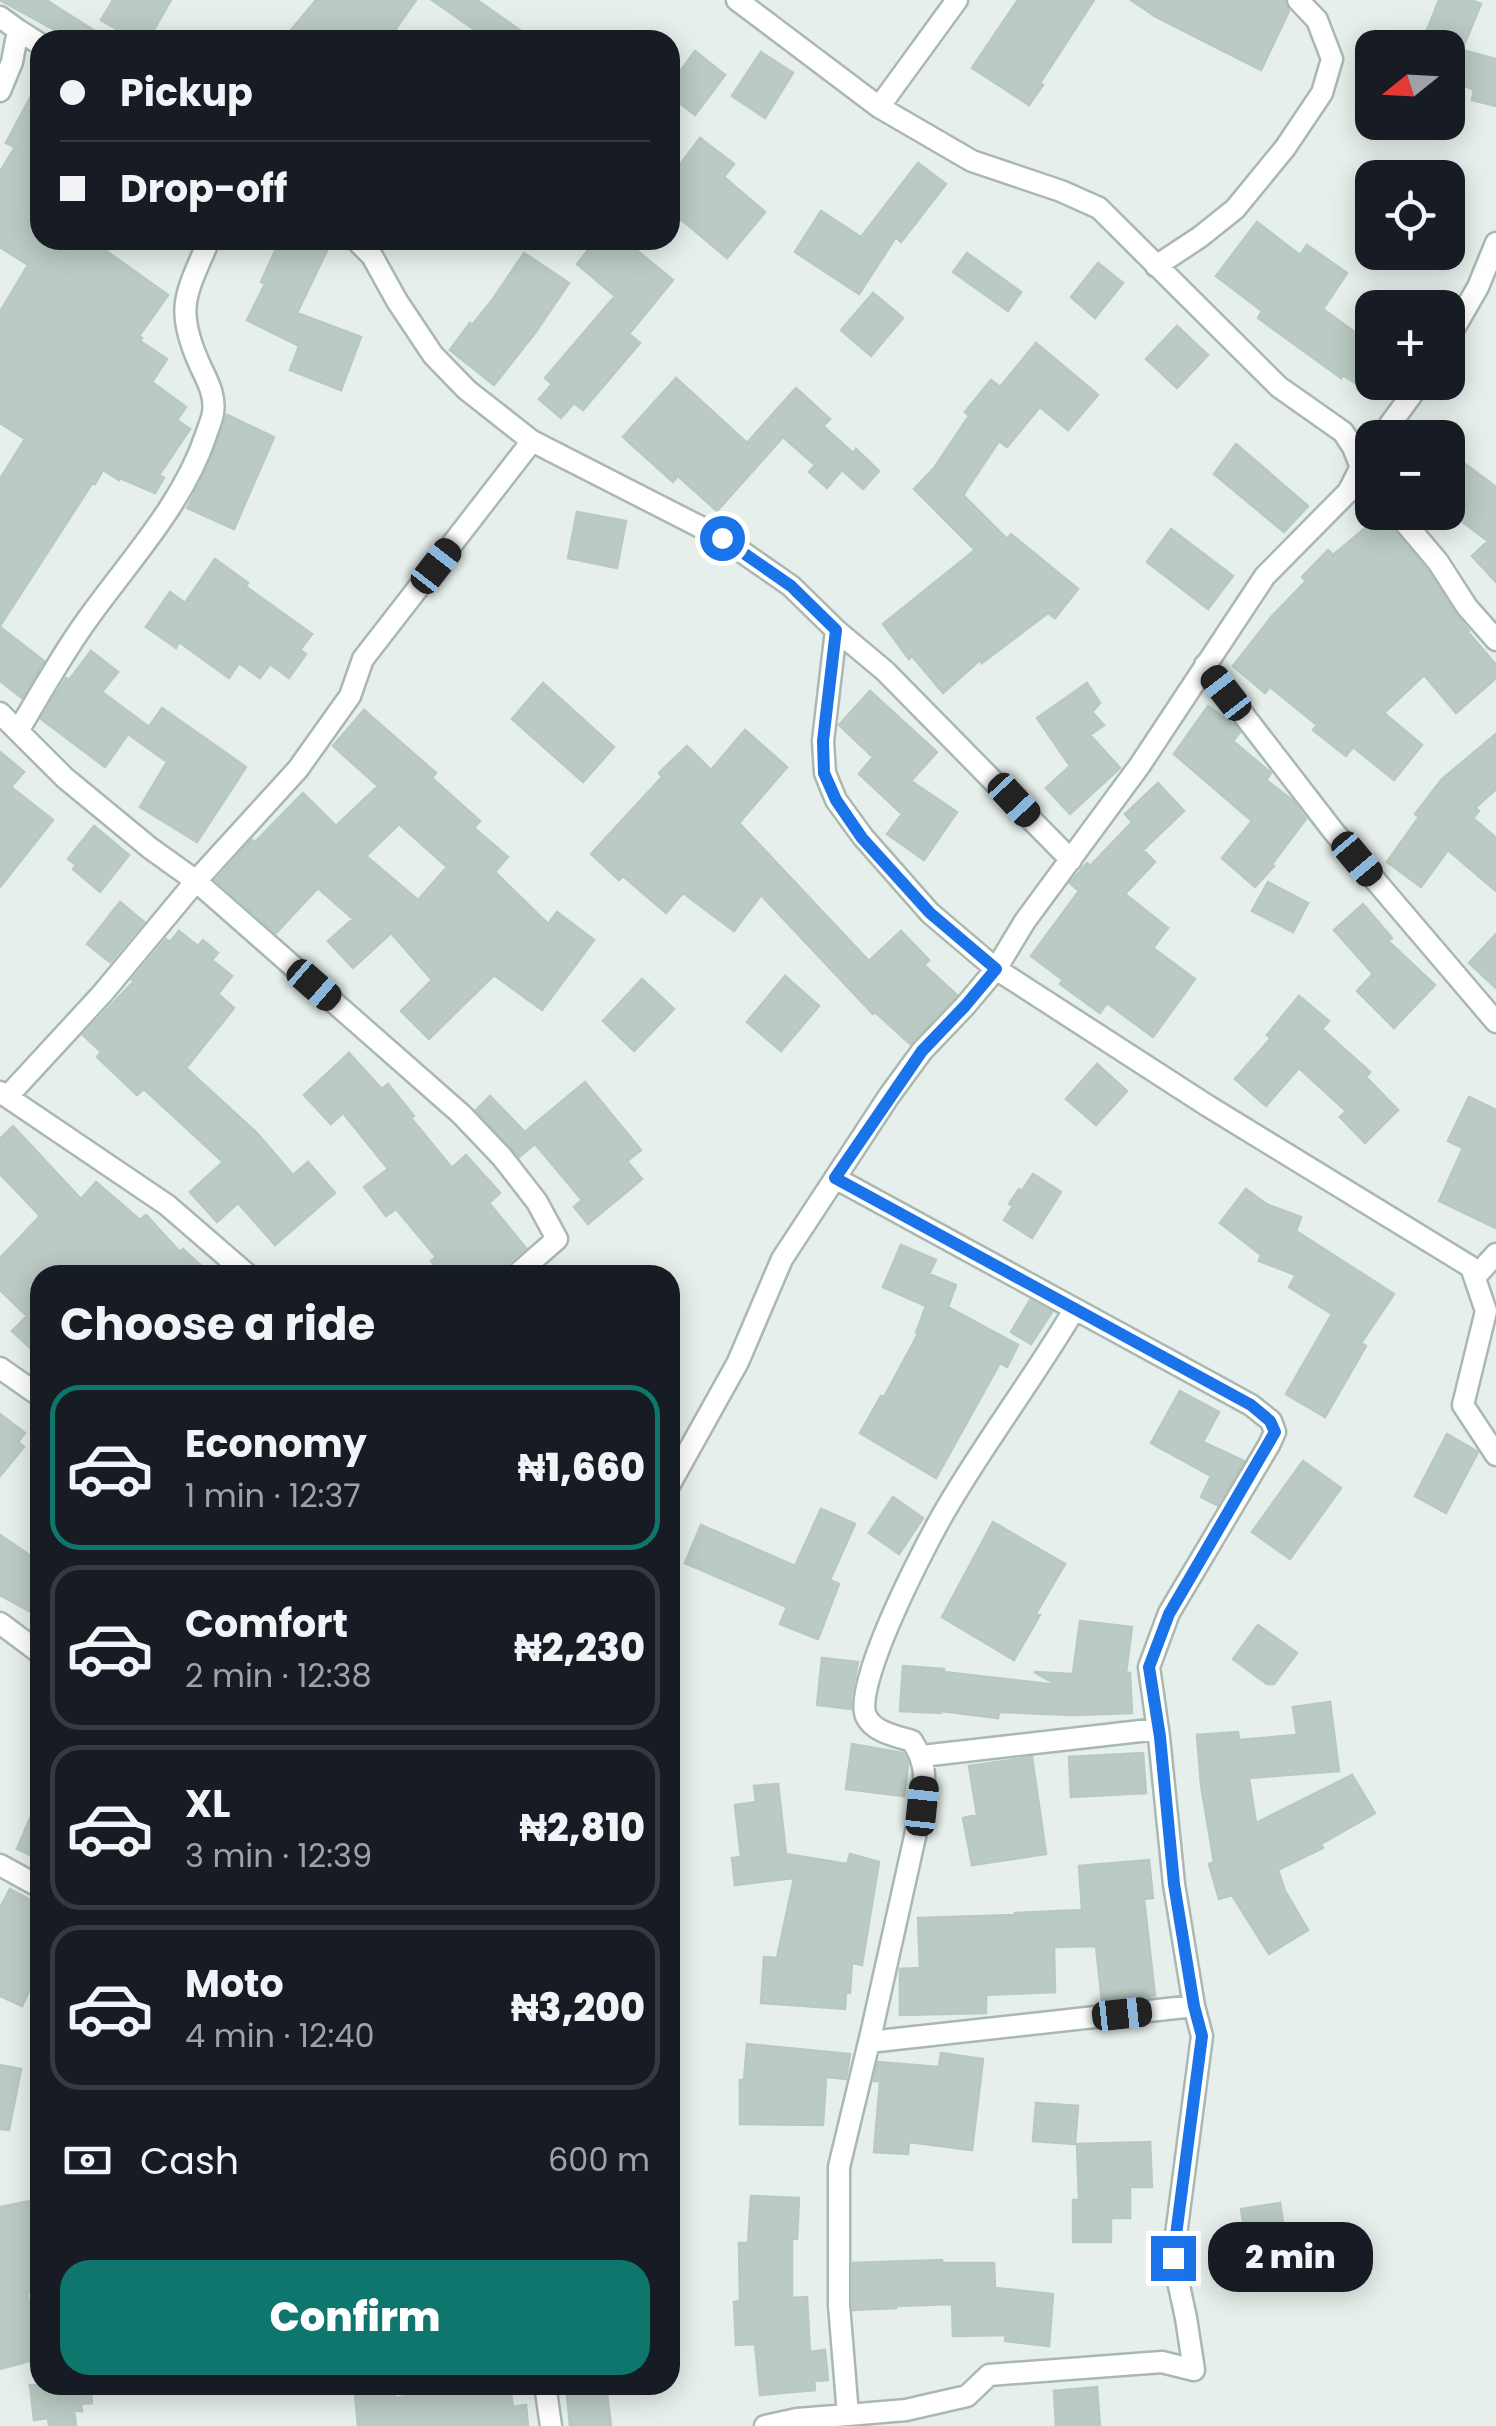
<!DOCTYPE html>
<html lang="en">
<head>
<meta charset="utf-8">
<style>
  :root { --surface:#171b24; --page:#20242c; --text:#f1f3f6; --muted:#9ea1a6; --line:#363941; --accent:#0f766e }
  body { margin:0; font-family:Poppins,sans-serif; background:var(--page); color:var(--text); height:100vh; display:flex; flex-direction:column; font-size:38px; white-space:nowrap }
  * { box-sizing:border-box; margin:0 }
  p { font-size:32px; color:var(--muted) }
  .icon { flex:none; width:55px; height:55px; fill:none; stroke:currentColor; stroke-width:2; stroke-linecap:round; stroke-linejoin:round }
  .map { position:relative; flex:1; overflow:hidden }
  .panel { position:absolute; left:30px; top:1265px; width:650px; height:1130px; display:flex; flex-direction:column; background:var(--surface); border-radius:30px; box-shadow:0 5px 25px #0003 }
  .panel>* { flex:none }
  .guide { position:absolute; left:30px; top:30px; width:650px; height:220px; border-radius:30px; box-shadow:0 5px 25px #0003; display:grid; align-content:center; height:220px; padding:0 30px; background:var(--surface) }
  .needle { width:65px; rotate:252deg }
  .controls { position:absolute; left:1355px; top:30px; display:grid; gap:20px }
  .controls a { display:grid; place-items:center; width:110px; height:110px; border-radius:20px; background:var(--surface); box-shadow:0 5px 25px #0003; font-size:50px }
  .end { position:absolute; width:45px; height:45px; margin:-22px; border:12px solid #1a73e8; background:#fff; box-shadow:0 0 0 5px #fff }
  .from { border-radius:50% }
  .bubble { position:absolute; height:70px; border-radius:30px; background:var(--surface); box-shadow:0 5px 25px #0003; font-size:32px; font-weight:800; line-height:70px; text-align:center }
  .car { position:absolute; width:30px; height:60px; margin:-30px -15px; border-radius:12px; box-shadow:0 0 8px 2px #0007; background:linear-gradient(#222 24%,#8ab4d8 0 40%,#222 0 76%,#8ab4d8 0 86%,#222 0) }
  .guide b { display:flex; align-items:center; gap:35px; height:95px; font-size:38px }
  .guide b+b { border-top:2px solid var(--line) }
  .guide i { width:25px; height:25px; background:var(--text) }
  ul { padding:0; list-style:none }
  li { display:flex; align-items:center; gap:30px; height:165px; margin:0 20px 15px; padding:0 10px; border:5px solid var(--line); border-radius:30px }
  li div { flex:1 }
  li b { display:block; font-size:38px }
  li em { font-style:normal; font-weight:800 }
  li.selected { border-color:var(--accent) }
  li>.icon { width:90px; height:90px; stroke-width:1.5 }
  h2 { padding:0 30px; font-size:45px; line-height:120px }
  .pay { display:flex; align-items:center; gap:25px; height:110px; padding:0 30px; font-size:38px }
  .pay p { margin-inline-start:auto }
  .button { display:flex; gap:20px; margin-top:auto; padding:20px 30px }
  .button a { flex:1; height:115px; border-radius:30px; background:var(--accent); color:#fff; font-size:40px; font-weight:800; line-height:115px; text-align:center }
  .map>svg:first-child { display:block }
</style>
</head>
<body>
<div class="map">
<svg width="1496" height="2426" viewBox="0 0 1496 2426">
  <rect width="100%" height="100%" fill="#e6efeb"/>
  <path fill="#bbcac4" stroke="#b8c9c2" stroke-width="2.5" fill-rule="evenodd" d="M0 0H46L109 40H58L62 34Z
    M113 0H171L148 40H135L101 20Z
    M316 0H416L388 40H283Z
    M432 0H477L534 40H489Z
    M1018 0H1094L1040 83 1043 85 1029 105 972 68Z
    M1131 0H1285L1289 11 1261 70 1156 17Z
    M1439 0H1471L1481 4 1462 50 1496 59V106L1472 100 1474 90 1450 79 1448 85V48H1420Z
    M695 51 725 75 695 115 670 96V85Z
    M761 52 793 73 765 118 732 96Z
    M40 79V240H91L168 295 139 336 142 338 140 341 167 359 152 382 186 407 177 420 190 429 159 475 164 478 155 493 120 478 119 480 103 470 95 484 93 482 0 626V479L25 439 0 423V312L28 265 0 247V172L15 147 6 143Z
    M700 138 734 164 724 177 765 212 727 258 688 225 670 212V178Z
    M918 163 946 184 901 242 896 237 859 294 795 252 821 211 861 237Z
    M1257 222 1300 255 1307 245 1347 273 1323 309 1372 345V394L1343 375 1341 378 1258 318 1262 311 1216 276Z
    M280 240H332L297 313 361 337 341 390 290 370 299 346 247 320 265 284 261 282Z
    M596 240H624L673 280 629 334 640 343 583 410 574 403 561 418 539 399 552 384 545 378 615 296 577 264Z
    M524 253 569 283 535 333 494 385 450 350 470 323 472 325 493 299Z
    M967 253 1021 292 1008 311 953 272Z
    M1098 263 1123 283 1095 318 1071 297Z
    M873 293 903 318 871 356 841 330Z
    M1177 326 1208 355 1177 388 1146 359Z
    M1036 343 1098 395 1068 430 1040 407 1007 447 999 441 963 495 1007 539 1011 534 1078 589 1055 618 1048 613 982 663 980 660 943 693 912 656 909 659 883 624 975 550 914 489 934 468 969 416 965 412 991 380 1000 387Z
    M676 378 747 443 796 388 830 419 823 426 853 453 856 449 879 471 863 489 842 470 827 488 809 472 815 465 783 437 717 511 678 476 673 482 623 437Z
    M227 415 274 437 234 529 187 508 208 467Z
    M1236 444 1308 506 1284 532 1214 474Z
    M1448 451 1496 487V582L1472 556 1488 541 1448 511Z
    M577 512 626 521 617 568 568 558Z
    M1382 514 1427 570 1456 615 1469 631 1468 632 1496 665V678L1456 713 1424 675 1384 713 1422 745 1394 780 1353 747 1346 756 1313 730 1317 725 1270 687 1265 693 1233 666 1272 616 1306 581 1302 577 1328 550 1333 555Z
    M1171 529 1233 576 1208 609 1147 562Z
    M215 559 248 583 245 586 312 634 300 650 306 654 289 678 270 664 260 678 239 663 229 678 179 642 176 648 146 627 170 592 185 603Z
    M0 627 44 661 22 698 0 681Z
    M91 651 118 672 102 692 149 727 162 708 246 767 197 842 140 807 167 762 128 734 105 767 41 719 66 678 69 680Z
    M543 683 614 747 583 782 512 719Z
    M1087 683 1100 703 1092 712 1104 725 1090 735 1120 768 1070 814 1046 788 1070 766 1037 718Z
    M870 691 937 752 911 781 957 812 924 860 887 834 902 814 859 774 873 757 839 725Z
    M1208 706 1234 725 1240 732 1233 741 1271 773 1266 780 1292 800 1306 819 1272 864 1274 866 1255 887 1222 858 1252 821 1174 754Z
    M364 710 436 773 432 778 480 821 474 828 508 857 495 872 548 924 557 912 594 940 542 1010 494 975 429 1039 401 1011 432 980 391 933 353 968 328 941 353 919 318 888 276 933 216 880 252 840 255 842 303 793 336 826 378 786 333 746ZM399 824 447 867 418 900 366 856Z
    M745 730 787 767 739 823 869 961 901 931 929 960 924 965 957 995 910 1044 875 1012 873 1014 761 895 734 931 683 893 666 913 623 876 619 880 591 854 662 777 659 773 687 746 711 770Z
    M1496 734V789L1475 808 1479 811 1473 818 1496 838V891L1448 850 1421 887 1387 862 1419 817 1415 814 1442 779Z
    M0 752 24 772 11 787 53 820 0 887Z
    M1158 783 1184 811 1143 850 1155 862 1125 894 1168 928 1153 948 1195 979 1153 1037 1107 1003 1100 1013 1060 984 1063 980 1031 956 1079 891 1070 883 1087 863 1090 866 1132 822 1125 814Z
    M94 826 129 855 100 892 73 869 76 865 68 859Z
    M1268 882 1308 903 1293 932 1252 911Z
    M120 902 144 922 110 962 87 944Z
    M1363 904 1392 938 1388 941 1435 985 1394 1028 1357 991 1373 974 1334 930Z
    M179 931 198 946 203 940 218 953 212 960 232 976 218 994 234 1008 186 1068 257 1133 293 1175 308 1162 335 1193 275 1245 238 1203 217 1222 190 1192 223 1162 144 1089 137 1095 97 1057 101 1052 83 1035 134 981 132 980 166 939 170 942Z
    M1496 934V988L1469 963Z
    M785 976 819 1006 781 1051 747 1022Z
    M642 979 674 1009 634 1051 603 1021Z
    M1299 996 1329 1021 1322 1029 1370 1072 1366 1077 1398 1110 1365 1143 1340 1117 1346 1111 1299 1068 1266 1106 1235 1079 1271 1038 1267 1035Z
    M349 1053 382 1089 388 1084 414 1116 411 1118 452 1168 466 1155 500 1193 489 1203 526 1248 494 1275H442L431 1261 436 1257 396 1209 386 1216 364 1187 388 1169 343 1113 331 1124 304 1095Z
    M1097 1064 1127 1091 1096 1125 1066 1099Z
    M585 1082 641 1150 627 1161 642 1179 588 1224 574 1207 582 1200 535 1144 519 1157 476 1110 490 1096 525 1132Z
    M1469 1097 1496 1110V1228L1439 1201 1463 1148 1448 1141Z
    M13 1126 81 1199 96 1182 140 1220 146 1215 180 1252 183 1249 211 1275H40V1357L12 1331 27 1316 0 1290V1258L40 1216 0 1174V1139Z
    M1033 1174 1061 1192 1032 1238 1004 1220 1013 1206 1009 1204 1019 1189 1022 1191Z
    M1246 1189 1266 1204 1301 1217 1296 1231 1394 1294 1361 1343 1366 1346 1325 1417 1286 1394 1332 1314 1289 1287 1296 1275 1259 1261 1261 1255 1220 1223Z
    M901 1245 936 1260 929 1274 956 1285 948 1307 1018 1345 1007 1367 1000 1363 936 1478 860 1433 881 1396 884 1397 918 1334 916 1333 926 1306 883 1287Z
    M1030 1300 1052 1312 1031 1344 1011 1332Z
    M1180 1391 1219 1412 1203 1442 1244 1461 1217 1505 1201 1497 1211 1476 1151 1443Z
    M0 1414 25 1433 18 1442 24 1447 0 1476Z
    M1447 1434 1478 1452 1446 1513 1415 1496Z
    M1303 1461 1341 1488 1290 1559 1252 1532Z
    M893 1497 923 1518 899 1554 869 1533Z
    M821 1509 855 1524 830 1580 839 1584 818 1639 780 1624 787 1607 685 1563 701 1525 795 1566Z
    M993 1522 1065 1564 1035 1615H1040L1014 1660 942 1617Z
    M0 1535 40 1562V1617L0 1595Z
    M1080 1621 1132 1627 1126 1673H1130L1132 1713 1071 1715 999 1712 998 1718 941 1711V1713L900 1711 903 1666 944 1669V1672L1057 1685 1034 1672 1073 1674Z
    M1258 1625 1297 1653 1274 1684H1267L1233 1659Z
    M822 1658 858 1662 851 1697 852 1709 817 1705Z
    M1330 1702 1339 1771 1249 1778 1256 1823 1352 1775 1375 1813 1321 1844 1323 1848 1278 1870 1285 1891 1308 1930 1269 1954 1232 1895 1219 1899 1209 1864 1214 1862 1201 1785 1197 1735 1238 1732 1239 1740 1297 1735 1293 1707Z
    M852 1744 903 1753 908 1764 904 1796 846 1789Z
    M1143 1753 1146 1793 1071 1797 1069 1757Z
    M1032 1757 1046 1854 972 1865 963 1818 977 1815 969 1766Z
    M778 1784 786 1854 847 1864 850 1854 879 1862 862 1965 852 1963 850 1993 846 1992 845 2009 761 2003 764 1957 777 1958 794 1878 735 1885 732 1858 741 1857 735 1805 756 1802 754 1786Z
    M40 1794V1859L17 1849Z
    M1149 1860 1153 1898 1144 1899 1155 1996 1102 2002 1096 1946 1054 1947 1055 1992 986 1995V2013L900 2015V1969L920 1968 918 1918 1015 1915V1913L1082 1910 1079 1866Z
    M10 1889 40 1905V1990L30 1989 22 2006 0 1996V1908Z
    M747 2044 850 2054 846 2079 826 2077 823 2125 740 2124V2080H744Z
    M941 2053 983 2059 972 2150 909 2142 908 2154 874 2152 880 2081H874L878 2062 939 2067Z
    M0 2065 21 2069 9 2130 0 2129Z
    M1036 2103 1078 2106 1075 2144 1033 2141Z
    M1150 2142 1152 2187H1130V2218H1111V2242H1073V2200H1079L1077 2144Z
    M751 2196 799 2198 797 2239 792 2238V2298L807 2297 810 2352 825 2350 828 2380 814 2381 815 2390 760 2395 755 2344 736 2345 734 2302 740 2301 739 2243H748Z
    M30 2201 39 2244 28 2246 40 2290 27 2294 40 2340V2358L0 2369V2207Z
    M1280 2203 1286 2241 1247 2247 1241 2209Z
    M942 2260V2263H994L995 2288 1053 2294 1049 2346 1005 2341 1006 2335 953 2336 952 2304 896 2306V2308L853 2310V2263Z
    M30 2385H90L92 2403 81 2404 82 2411H74L76 2426H49L48 2418 34 2420Z
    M473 2385H510L513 2407 526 2405 528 2426H358L355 2394 395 2390V2398Z
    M566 2385H606L611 2426H570Z
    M1097 2387 1100 2426H1056L1054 2391Z"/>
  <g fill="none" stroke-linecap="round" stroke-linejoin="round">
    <defs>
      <path id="street" d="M737 0 879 107 972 161 1061 191 1099 208 1279 387 1343 432 1353 447 1360 465 1372 483
        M0 17 18 30 12 62 0 91
        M18 30 40 44
        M879 107 957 0
        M356 240 372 256 397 301 433 355 467 390 532 441 722 538 791 586 836 630 885 671 1071 860
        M1156 266 1200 237 1235 209 1285 148 1322 93 1332 59 1317 20 1298 0
        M1448 339 1478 287 1496 243
        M1380 438 1421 382
        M1396 512 1438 562 1467 607 1496 640
        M836 630 823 741 825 773 836 800 863 837 930 913 996 969 1208 1106 1471 1267 1486 1311 1463 1405 1496 1455
        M1205 665 1334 832 1496 1022
        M0 713 65 778 150 848 196 881 461 1114 502 1157 537 1202 557 1239 516 1275
        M18 731C39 696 59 660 82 627 125 565 182 507 206 435 208 428 212 420 213 413 216 394 206 379 199 363 174 306 187 293 209 240
        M0 1092 167 1205 248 1275
        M7 1097 102 994 196 881 298 769 350 696 363 659 532 441
        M835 1178 1251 1405 1271 1421 1275 1432 1269 1445 1169 1613 1149 1667 1159 1737 1174 1884 1194 2006 1202 2036 1173 2258 1186 2318 1194 2370 1162 2362 989 2375 967 2396 906 2410 848 2415
        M1475 1277 1496 1254
        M0 1368 40 1396
        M670 1484 738 1362 782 1259 889 1096 922 1051 965 1006 996 969 1025 921 1140 765 1265 576 1348 492C1357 476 1361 464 1372 448
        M0 1623 40 1653
        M922 1756 1158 1729
        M0 1865 40 1887
        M869 2042 1194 2006
        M545 2385 551 2426
        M765 2426 797 2419 848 2415 839 2305V2167L871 2034 922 1805C925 1778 927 1764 912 1741 896 1736 873 1732 866 1716 852 1684 929 1537 949 1504 988 1438 1035 1376 1074 1310"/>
    </defs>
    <use href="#street" stroke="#a8b8b2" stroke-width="25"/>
    <use href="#street" stroke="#fff" stroke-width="20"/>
  </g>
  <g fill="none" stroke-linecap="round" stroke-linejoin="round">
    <path stroke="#1a73e8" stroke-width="12" d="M722 538 791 586 836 630 823 741 824 773 836 800 862 838 930 913 996 969 965 1006 922 1051 835 1178 1251 1405 1270 1421 1275 1432 1169 1614 1149 1667 1160 1737 1174 1884 1194 2006 1202 2036 1173 2258"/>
  </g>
</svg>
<div class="controls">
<a><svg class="needle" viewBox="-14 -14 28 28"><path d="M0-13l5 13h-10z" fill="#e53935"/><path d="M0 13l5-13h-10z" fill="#9ea1a6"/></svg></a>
<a><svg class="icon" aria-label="locate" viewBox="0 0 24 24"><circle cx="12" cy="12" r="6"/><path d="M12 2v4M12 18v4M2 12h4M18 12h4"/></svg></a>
<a>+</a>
<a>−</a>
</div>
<i class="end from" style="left:722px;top:538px"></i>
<i class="end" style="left:1173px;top:2258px"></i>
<div class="bubble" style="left:1208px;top:2222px;width:165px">2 min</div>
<i class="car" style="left:436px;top:566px;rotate:38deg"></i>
<i class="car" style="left:1226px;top:693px;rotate:322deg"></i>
<i class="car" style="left:1014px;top:800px;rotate:137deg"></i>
<i class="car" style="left:1357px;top:859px;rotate:140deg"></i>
<i class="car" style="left:314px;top:985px;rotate:131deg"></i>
<i class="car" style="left:922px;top:1806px;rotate:6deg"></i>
<i class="car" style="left:1122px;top:2014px;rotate:84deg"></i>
<div class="guide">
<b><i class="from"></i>Pickup</b>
<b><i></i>Drop-off</b>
</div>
<section class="panel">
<h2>Choose a ride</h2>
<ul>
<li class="selected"><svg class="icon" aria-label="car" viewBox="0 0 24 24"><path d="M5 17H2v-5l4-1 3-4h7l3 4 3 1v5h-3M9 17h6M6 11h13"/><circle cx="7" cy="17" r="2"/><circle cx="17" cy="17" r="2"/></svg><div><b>Economy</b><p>1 min · 12:37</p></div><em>₦1,660</em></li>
<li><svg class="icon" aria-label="car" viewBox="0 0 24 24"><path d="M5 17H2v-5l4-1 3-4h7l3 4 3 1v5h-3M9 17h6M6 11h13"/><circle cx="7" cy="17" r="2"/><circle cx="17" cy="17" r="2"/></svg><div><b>Comfort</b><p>2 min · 12:38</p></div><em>₦2,230</em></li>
<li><svg class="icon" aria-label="car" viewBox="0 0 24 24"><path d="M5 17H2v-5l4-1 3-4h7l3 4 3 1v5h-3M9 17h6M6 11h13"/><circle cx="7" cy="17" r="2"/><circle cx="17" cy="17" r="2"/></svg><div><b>XL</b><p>3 min · 12:39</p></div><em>₦2,810</em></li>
<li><svg class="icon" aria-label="car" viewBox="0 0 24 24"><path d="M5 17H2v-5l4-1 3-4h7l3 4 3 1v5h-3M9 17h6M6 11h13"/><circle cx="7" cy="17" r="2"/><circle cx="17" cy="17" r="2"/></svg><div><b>Moto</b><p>4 min · 12:40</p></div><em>₦3,200</em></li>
</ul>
<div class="pay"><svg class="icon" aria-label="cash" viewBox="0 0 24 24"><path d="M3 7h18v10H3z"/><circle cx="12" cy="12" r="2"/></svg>Cash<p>600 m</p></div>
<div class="button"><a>Confirm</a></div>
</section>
</div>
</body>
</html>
